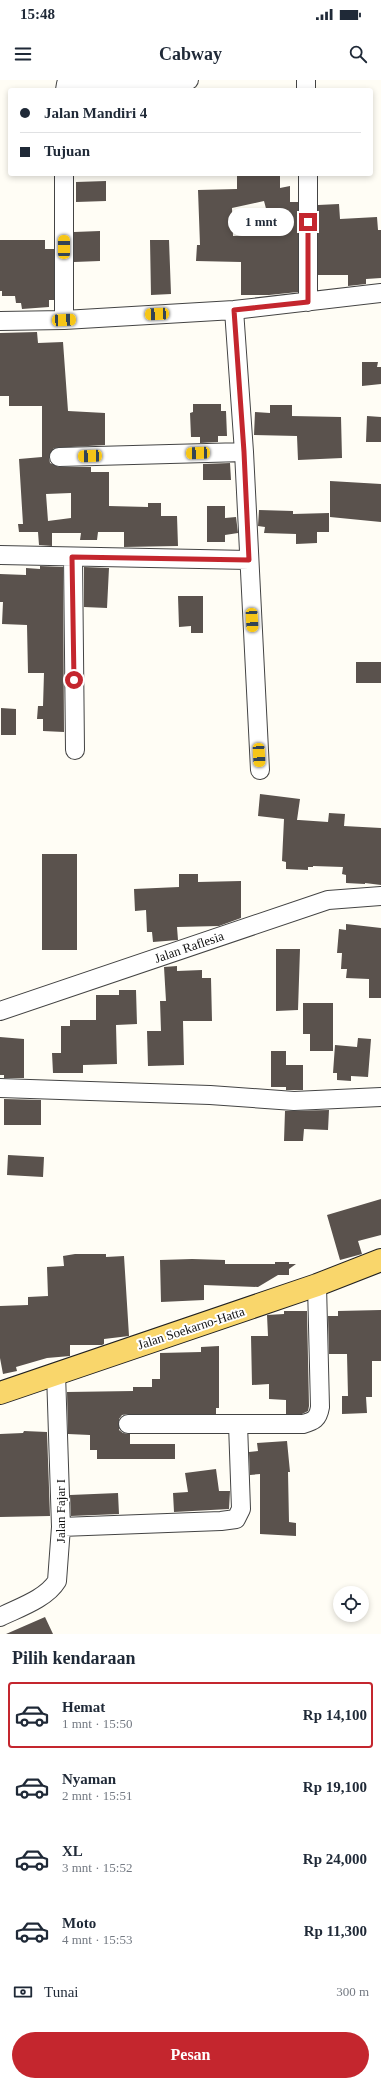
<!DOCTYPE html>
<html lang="id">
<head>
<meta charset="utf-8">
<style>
  :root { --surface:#fff; --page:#f2f2f3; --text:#1f2937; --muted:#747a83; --line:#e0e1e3; --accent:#c4262e }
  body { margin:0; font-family:Georgia,serif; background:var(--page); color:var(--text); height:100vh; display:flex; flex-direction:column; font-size:15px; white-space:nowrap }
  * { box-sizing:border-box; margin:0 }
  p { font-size:13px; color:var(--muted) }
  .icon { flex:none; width:22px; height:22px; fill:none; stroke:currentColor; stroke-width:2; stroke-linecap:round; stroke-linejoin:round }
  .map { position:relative; height:1554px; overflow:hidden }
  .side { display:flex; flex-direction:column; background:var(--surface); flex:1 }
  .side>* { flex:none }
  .top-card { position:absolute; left:8px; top:8px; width:365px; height:88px; border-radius:4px; box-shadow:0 2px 6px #0003; display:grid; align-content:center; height:88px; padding:0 12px; background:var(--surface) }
  .controls { position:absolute; left:333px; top:1506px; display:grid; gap:8px }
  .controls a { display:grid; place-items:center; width:36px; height:36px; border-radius:50%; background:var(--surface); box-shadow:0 2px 6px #0003; font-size:20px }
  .end { position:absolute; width:18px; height:18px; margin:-9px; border:5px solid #c4262e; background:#fff; box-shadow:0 0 0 2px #fff }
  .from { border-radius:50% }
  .bubble { position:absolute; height:28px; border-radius:14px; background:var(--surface); box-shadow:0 2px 6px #0003; font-size:13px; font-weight:700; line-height:28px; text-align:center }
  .car { position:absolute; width:12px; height:24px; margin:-12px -6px; border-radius:5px; box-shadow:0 0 3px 1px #0007; background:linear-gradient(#f5c518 24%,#345 0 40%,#f5c518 0 76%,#345 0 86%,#f5c518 0) }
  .top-card b { display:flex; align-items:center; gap:14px; height:38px; font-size:15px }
  .top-card b+b { border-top:1px solid var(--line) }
  .top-card i { width:10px; height:10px; background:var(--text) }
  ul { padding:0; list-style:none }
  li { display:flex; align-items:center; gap:12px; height:66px; margin:0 8px 6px; padding:0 4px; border:2px solid transparent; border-radius:4px }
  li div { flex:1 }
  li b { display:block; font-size:15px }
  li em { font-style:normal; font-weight:700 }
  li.on { border-color:var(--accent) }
  li>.icon { width:36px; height:36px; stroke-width:1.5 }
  h2 { padding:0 12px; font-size:18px; line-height:48px }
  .pay { display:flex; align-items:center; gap:10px; height:44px; padding:0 12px; font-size:15px }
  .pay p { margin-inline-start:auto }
  .button { display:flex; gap:8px; margin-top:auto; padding:8px 12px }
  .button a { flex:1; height:46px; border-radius:24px; background:var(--accent); color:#fff; font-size:16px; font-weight:700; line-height:46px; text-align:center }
  .status { display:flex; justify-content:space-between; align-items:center; height:28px; padding:0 20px; background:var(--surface); direction:ltr }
  .status svg { height:11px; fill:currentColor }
  header { display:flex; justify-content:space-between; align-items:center; height:52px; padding:0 12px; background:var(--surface); font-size:18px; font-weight:700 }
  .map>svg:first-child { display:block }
</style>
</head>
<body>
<div class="status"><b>15:48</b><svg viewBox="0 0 49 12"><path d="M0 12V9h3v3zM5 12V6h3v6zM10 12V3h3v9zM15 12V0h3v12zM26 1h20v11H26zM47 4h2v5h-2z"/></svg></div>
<header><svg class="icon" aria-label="menu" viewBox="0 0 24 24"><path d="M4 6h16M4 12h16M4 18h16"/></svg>Cabway<svg class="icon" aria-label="search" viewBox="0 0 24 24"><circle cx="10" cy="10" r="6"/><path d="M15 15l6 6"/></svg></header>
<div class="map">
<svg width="381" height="1554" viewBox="0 0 381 1554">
  <rect width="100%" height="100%" fill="#fffdf5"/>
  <path fill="#5a524d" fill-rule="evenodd" d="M237 94H280V108L290 106V122H298V212L269 215H241V182L196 181 197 165H200L198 110 237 109ZM264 121 268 136V149H265V155L233 156 232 128Z
    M106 101V121L76 122V102Z
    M339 124 340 139 377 137 378 150H381V198L366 199V204L348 206V195H318V125Z
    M100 151V181L74 182V152Z
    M0 160H45V169H54V220H49V227L22 229 21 223H16L15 216H2V211H0Z
    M150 160H169L171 214 151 215Z
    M37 252 38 263 63 262 68 331 105 333V365L54 368 49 377 50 383 59 387H91V392H109V426L148 427V423H161V436H177L178 466 124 467V452H98L97 460H80L81 453H52V466L39 465 38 452H19L18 444H23L19 379 42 377V326H9V316H0V253ZM71 413V438L48 441 46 414Z
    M362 282H378L377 287H381V304L362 306Z
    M193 324H221V331H226L227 356H218V362L200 363V357H191L190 333 193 332Z
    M270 325H292V336L341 337 342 378 298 380 297 356 254 355 255 332 270 333Z
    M367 336 381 337V362H366Z
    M230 383 231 400H203V384Z
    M330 401 381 404V442L330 437Z
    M207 426H225V438L236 437 238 453 225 455V462H207Z
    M259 430 293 431V434L329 433V452H317V463L296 464V454L264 453 265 447 258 446Z
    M40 486 63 487 64 652 43 651V639H37L38 626H43L44 593H28L27 545 2 544 3 522H0V494L26 495V488L40 489Z
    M84 487 109 488 107 528 84 527Z
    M178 516H203V553H191V546L179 547Z
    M356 582H381V603H356Z
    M1 628 16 629V655H1Z
    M260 714 300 719 297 740H299L328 742 329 733 345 734 344 746 381 748V805L365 803V804L346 803V795L342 794 343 787 313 786V787H308V790L286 789V782L282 781 284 739 258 736Z
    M42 774H77V870H42Z
    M179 794H198V802L241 801V838L219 846 177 847 178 860 153 862 152 852H147L146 830 135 831 134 809 179 807Z
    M346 844 381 848V918H369V899L346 898 347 889H341L342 873H337L339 849 346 850Z
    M276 869H300L298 930 276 931Z
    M177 886V891L202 890V898H211L212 941H183L184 985 148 986 147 951H161L160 921H166L164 887Z
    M119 910H136L137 944 116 945 117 984 83 985V993H53L52 973H61V946H70V940H96V915H119Z
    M303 923H333V971H310V954H303Z
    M0 957 24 959V998H4V995H0Z
    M358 958 371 959 368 997 351 996V1001L337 1000V993H333L335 965 357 967Z
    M271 971H286V985H303V1010H286V1007H271Z
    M4 1019 41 1020V1045H4Z
    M329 1030 328 1050 304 1049 303 1061H284L285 1031Z
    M8 1075 44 1077 43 1097 7 1095Z
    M381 1119V1155L358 1161 362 1174 340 1180 327 1135Z
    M75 1174H106V1177L124 1176 129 1256 104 1259V1264L102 1265H70V1276L47 1278 16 1287 17 1291 3 1294 0 1278V1226L28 1225V1217L48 1216 47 1187 64 1186 63 1176Z
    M192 1179 225 1180V1184H275V1182H289V1184H296L289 1189V1195H278L258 1207 204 1205V1220L161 1222 160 1180Z
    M381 1230V1281H372V1317H366L367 1333 342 1334V1316H348L347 1274H329L328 1236H338V1231Z
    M284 1231H307L309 1326 308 1331 302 1334H286V1320L269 1319V1304L252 1305 251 1256H268L267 1235 284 1234Z
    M219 1266V1328H216V1334H128L122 1335 119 1339V1350L123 1353 130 1354V1364H175V1379H97V1370H90V1355L68 1354 67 1312 133 1311V1307H152V1299H160V1273L201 1272V1267Z
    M24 1351 47 1352 50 1436 0 1437V1354L23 1353Z
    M287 1361 290 1392H288L289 1442 296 1443V1456L260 1454V1394L250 1395 249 1372 258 1371 257 1363Z
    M216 1389 219 1411H230L229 1429 174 1432 173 1413 188 1412 185 1393Z
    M118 1413 119 1434 71 1436 70 1415Z
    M45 1537 53 1554H6Z"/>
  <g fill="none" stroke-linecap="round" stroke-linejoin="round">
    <defs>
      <path id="minor" d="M306 0V10
        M65 10 66 4 75 2 189 0
        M308 94V222
        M234 230 244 372 260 690
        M64 240V94
        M0 241 64 240 234 230 381 213
        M59 377 244 372
        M0 475 249 480
        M73 477 75 670
        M0 931 328 820 381 816
        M0 1008 210 1015 294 1021 381 1017
        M128 1344H303C314 1341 318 1339 320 1327L317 1205
        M61 1447 221 1441 236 1439 241 1429 238 1344
        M0 1537C18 1528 46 1519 57 1501L61 1447 56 1293"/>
      <path id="major" d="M0 1313 317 1205 381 1180"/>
    </defs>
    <use href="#minor" stroke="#444" stroke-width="20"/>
    <use href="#major" stroke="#222" stroke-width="24"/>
    <use href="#minor" stroke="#fff" stroke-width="18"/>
    <use href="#major" stroke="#f9d66b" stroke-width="22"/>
  </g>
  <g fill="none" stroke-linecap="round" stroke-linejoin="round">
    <path stroke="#c4262e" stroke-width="5" d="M74 600 72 477 249 480 244 372 234 230 308 222V142"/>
  </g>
  <g text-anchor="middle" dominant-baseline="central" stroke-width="4" stroke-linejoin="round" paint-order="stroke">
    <g font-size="13" fill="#111" stroke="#fff">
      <text transform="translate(189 867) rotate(-19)">Jalan Raflesia</text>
      <text transform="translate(191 1248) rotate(-18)">Jalan Soekarno-Hatta</text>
      <text transform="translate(60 1431) rotate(-90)">Jalan Fajar I</text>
    </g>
  </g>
</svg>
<div class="controls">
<a><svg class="icon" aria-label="locate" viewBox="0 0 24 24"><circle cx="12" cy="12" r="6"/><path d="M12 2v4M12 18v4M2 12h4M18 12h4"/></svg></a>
</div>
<i class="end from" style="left:74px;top:600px"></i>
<i class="end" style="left:308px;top:142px"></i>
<div class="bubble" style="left:228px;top:128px;width:66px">1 mnt</div>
<i class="car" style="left:64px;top:167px;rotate:0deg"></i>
<i class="car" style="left:157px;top:234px;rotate:267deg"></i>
<i class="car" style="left:64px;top:240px;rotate:87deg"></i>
<i class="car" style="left:198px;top:373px;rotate:268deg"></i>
<i class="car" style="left:90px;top:376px;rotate:268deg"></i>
<i class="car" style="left:252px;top:540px;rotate:177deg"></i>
<i class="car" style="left:259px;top:675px;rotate:177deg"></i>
<div class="top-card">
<b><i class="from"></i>Jalan Mandiri 4</b>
<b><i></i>Tujuan</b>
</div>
</div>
<section class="side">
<h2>Pilih kendaraan</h2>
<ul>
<li class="on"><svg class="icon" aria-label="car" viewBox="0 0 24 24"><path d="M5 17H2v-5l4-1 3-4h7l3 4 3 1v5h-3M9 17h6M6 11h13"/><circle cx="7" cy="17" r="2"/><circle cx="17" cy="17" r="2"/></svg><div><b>Hemat</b><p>1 mnt · 15:50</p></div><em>Rp 14,100</em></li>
<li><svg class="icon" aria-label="car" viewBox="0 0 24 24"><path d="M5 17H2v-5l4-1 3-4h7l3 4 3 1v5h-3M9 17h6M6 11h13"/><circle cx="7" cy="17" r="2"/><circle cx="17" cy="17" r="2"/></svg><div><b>Nyaman</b><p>2 mnt · 15:51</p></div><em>Rp 19,100</em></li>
<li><svg class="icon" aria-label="car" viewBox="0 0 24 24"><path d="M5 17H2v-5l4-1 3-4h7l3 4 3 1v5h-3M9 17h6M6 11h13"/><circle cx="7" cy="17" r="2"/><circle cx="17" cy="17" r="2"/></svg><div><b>XL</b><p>3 mnt · 15:52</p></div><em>Rp 24,000</em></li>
<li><svg class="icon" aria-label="car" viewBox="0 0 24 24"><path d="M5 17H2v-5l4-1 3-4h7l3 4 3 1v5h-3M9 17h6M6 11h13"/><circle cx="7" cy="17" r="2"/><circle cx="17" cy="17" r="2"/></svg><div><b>Moto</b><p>4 mnt · 15:53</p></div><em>Rp 11,300</em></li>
</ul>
<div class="pay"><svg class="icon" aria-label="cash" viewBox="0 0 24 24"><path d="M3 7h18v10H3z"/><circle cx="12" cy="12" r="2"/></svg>Tunai<p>300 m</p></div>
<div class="button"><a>Pesan</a></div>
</section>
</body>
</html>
